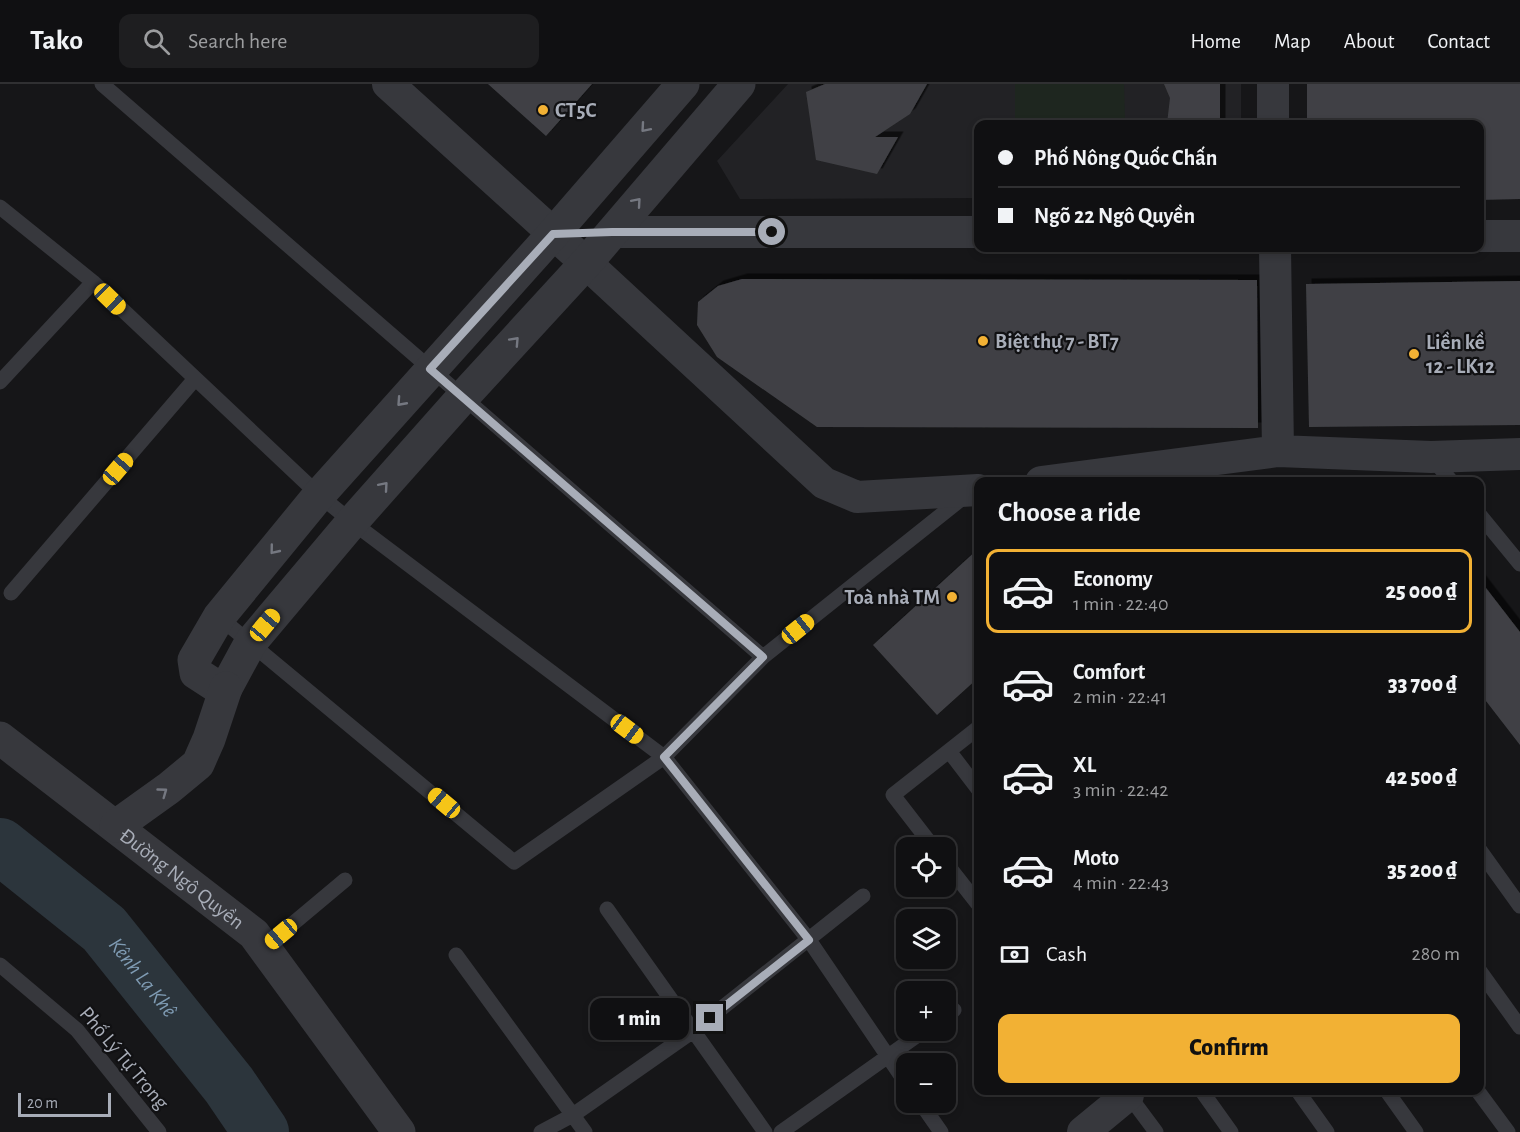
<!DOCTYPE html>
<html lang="en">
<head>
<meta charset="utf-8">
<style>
  :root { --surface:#101012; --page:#1e1e20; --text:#f1f3f6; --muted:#9c9d9f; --line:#303032; --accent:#f2b134 }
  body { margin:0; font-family:"Alegreya Sans",sans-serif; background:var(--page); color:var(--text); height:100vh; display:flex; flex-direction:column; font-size:22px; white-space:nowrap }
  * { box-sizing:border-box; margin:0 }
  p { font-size:20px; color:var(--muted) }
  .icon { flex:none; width:33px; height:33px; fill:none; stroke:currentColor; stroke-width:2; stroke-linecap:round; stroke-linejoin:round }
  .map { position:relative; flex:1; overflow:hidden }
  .side { position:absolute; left:974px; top:393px; width:510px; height:618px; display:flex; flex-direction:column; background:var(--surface); border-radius:12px; box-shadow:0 3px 9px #0003,0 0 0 2px var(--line) }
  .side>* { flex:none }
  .banner { position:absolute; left:974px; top:36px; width:510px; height:132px; border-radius:12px; box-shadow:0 3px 9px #0003,0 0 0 2px var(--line); display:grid; align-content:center; height:132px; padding:0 24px; background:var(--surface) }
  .controls { position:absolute; left:896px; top:753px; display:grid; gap:12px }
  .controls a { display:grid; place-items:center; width:60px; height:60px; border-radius:12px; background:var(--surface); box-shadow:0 3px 9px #0003,0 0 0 2px var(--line); font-size:30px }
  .scale { position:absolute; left:18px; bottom:15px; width:93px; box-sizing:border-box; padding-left:6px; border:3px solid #a8adb8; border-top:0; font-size:16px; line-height:21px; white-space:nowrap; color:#a8adb8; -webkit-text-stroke:4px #111113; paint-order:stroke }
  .end { position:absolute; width:27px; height:27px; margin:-14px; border:8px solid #a8adb8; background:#111; box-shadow:0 0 0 3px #111 }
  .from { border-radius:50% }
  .bubble { position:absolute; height:42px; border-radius:12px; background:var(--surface); box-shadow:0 3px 9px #0003,0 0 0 2px var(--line); font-size:20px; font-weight:800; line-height:42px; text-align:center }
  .car { position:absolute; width:18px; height:36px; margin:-18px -9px; border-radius:8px; box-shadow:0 0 4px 2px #0007; background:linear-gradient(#f5c518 24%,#345 0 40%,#f5c518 0 76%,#345 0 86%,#f5c518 0) }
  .banner b { display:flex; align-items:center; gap:21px; height:57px; font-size:22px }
  .banner b+b { border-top:2px solid var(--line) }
  .banner i { width:15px; height:15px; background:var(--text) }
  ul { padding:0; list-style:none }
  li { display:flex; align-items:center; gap:18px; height:84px; margin:0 12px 9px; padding:0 12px; border:3px solid transparent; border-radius:12px }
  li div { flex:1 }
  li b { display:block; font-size:22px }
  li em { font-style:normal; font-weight:800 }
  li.active { border-color:var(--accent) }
  li>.icon { width:54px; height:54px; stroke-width:1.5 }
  h2 { padding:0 24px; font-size:27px; line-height:72px }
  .pay { display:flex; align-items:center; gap:15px; height:66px; padding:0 24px; font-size:22px }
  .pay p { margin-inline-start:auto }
  .primary-button { display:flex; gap:12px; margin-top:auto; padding:12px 24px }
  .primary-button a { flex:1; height:69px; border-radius:12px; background:var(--accent); color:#111; font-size:24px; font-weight:800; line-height:69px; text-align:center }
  header { display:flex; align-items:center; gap:36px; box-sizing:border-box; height:84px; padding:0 30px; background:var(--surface); border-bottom:2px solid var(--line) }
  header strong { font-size:28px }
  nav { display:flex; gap:33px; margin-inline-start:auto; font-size:21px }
  .search { width:420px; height:54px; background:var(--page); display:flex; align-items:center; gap:15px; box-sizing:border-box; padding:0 21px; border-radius:12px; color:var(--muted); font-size:22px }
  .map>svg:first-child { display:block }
</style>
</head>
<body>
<header>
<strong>Tako</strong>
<div class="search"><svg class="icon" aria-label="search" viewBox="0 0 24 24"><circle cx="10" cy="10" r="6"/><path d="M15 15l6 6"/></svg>Search here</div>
<nav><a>Home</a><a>Map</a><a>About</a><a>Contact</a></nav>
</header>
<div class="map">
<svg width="1520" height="1048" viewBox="0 0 1520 1048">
  <defs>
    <filter id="shadow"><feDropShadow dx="5.5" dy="-5.5" stdDeviation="0" flood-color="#0009"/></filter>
  </defs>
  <rect width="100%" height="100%" fill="#161618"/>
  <path fill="#222225" d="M788 0H1241V40H978V114L740 115 717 77Z"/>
  <path fill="#1e261f" d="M1015 0H1124L1125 36 1015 35Z"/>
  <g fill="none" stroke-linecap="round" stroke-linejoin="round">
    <path stroke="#2c353c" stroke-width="56" id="s1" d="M0 762 104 845 229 1001 261 1048"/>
  </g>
  <path fill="#404145" filter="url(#shadow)" d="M488 0H592L546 52Z
    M825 0H927L910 30 875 53H898L877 90 816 76 806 8Z
    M1164 0H1220V40H1167L1170 14Z
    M1307 0H1520V115L1479 116V40H1307Z
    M742 195 1257 196 1258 344 817 343 717 273 697 241 698 218 718 202Z
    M1520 197V341L1309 343 1306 200Z
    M978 465V594L937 631 873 561Z
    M1479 495 1520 548V661L1479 608Z"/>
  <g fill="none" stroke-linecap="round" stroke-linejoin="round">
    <path stroke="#37383d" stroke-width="15" d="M102 0 763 573
      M0 123 93 198 319 411 352 438 664 673 809 856 906 999
      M0 298 93 198
      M1431 373 1452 398
      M1479 430 1520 480
      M11 509 194 296
      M219 533 514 778 664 673 763 573 965 412
      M949 667 978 705
      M934 764 893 711 978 644
      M1479 765 1520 822
      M945 778 978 820
      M607 825 765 1048
      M265 863 345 796
      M456 871 585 1048
      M0 881 77 946 159 1048
      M1479 886 1520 943
      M945 932 954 926
      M1201 1006 1231 1048
      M1297 1006 1327 1048
      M1386 1006 1416 1048
      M1477 1006 1508 1048
      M1127 1009 1156 1048
      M920 1018 941 1048
      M541 1048 573 1031 693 947 863 812
      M781 1048 925 946"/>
    <path stroke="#37383d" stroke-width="32" d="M388 0 586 179 824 399 857 413 978 406
      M1273 0V40
      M612 148H978
      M1479 152H1520
      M1275 164 1278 367
      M1041 398 1278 367 1431 373 1520 370
      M1083 1048 1128 1011"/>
    <g stroke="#37383d" stroke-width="33">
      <path d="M683 0 553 150 319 411 219 533 194 576 196 589 216 602 226 604 251 558 352 438 463 313 586 179 739 0"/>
      <path id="s2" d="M0 654 254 850 399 1048"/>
      <path d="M116 742 169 704 198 680 209 655 226 604"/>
    </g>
  </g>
  <defs><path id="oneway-chevron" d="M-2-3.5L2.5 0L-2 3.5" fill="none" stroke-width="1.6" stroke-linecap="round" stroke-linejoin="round" transform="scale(1.5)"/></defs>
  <g stroke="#757881">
    <use href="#oneway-chevron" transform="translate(645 44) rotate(131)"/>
    <use href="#oneway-chevron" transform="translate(637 118) rotate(-49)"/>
    <use href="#oneway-chevron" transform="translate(515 257) rotate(-47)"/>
    <use href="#oneway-chevron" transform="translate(401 318) rotate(132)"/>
    <use href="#oneway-chevron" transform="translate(384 402) rotate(-49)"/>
    <use href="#oneway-chevron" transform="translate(274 466) rotate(129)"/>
    <use href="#oneway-chevron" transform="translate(163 708) rotate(-36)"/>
  </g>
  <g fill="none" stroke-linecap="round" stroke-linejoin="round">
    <path stroke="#a8adb8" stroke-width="8" d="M710 934 809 856 664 673 763 573 430 285 553 150 612 148H772"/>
  </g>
  <g fill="#f2b134" stroke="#111113" stroke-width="2">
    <circle cx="543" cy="26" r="6"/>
    <circle cx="983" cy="257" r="6"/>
    <circle cx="1414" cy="270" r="6"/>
    <circle cx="952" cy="513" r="6"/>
  </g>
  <g text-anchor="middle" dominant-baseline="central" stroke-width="4.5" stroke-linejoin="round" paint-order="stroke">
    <g font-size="21" font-weight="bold" fill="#a8adb8" stroke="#111113" text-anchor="start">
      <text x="555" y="26">CT5C</text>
      <text x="995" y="257">Biệt thự 7 - BT7</text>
      <text x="1426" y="258">Liền kề<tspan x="1426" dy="24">12 - LK12</tspan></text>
      <text x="940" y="513" text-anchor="end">Toà nhà TM</text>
    </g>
    <g font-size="21" fill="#a8adb8" stroke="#111113">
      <text stroke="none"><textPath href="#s2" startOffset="230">Đường Ngô Quyền</textPath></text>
      <text transform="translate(124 974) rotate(50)">Phố Lý Tự Trọng</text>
    </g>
    <g font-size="22" font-style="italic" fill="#7f9bb3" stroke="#111113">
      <text stroke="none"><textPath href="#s1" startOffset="195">Kênh La Khê</textPath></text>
    </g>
  </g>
</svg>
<div class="controls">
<a><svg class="icon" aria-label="locate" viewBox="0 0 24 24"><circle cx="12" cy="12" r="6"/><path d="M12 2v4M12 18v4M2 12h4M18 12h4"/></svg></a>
<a><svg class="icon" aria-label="layers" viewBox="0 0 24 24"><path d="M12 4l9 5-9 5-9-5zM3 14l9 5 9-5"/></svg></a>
<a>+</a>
<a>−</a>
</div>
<div class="scale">20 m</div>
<i class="end from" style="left:772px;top:148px"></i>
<i class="end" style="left:710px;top:934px"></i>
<div class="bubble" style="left:590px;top:914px;width:99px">1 min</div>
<i class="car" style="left:110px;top:215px;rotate:134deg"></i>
<i class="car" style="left:118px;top:385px;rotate:41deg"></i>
<i class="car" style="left:265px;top:541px;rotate:40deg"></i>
<i class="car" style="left:798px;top:545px;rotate:51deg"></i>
<i class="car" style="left:627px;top:645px;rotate:127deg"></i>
<i class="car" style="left:444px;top:719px;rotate:310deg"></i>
<i class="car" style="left:281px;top:850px;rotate:230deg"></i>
<div class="banner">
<b><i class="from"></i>Phố Nông Quốc Chấn</b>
<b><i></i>Ngõ 22 Ngô Quyền</b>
</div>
<section class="side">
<h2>Choose a ride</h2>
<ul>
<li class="active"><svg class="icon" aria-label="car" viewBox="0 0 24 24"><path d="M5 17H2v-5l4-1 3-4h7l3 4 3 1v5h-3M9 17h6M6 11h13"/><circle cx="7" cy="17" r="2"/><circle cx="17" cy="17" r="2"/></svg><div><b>Economy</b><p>1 min · 22:40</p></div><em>25 000 ₫</em></li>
<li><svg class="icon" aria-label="car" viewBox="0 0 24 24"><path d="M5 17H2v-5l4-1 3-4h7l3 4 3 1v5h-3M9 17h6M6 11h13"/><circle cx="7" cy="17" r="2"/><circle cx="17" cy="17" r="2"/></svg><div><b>Comfort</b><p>2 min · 22:41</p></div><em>33 700 ₫</em></li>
<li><svg class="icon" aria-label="car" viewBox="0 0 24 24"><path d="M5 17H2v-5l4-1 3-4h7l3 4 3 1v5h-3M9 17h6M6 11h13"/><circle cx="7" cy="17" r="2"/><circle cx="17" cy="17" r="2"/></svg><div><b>XL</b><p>3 min · 22:42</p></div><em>42 500 ₫</em></li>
<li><svg class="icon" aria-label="car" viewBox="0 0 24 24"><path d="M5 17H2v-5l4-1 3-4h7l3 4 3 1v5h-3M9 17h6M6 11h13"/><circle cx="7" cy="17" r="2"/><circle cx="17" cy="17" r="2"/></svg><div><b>Moto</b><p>4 min · 22:43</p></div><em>35 200 ₫</em></li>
</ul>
<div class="pay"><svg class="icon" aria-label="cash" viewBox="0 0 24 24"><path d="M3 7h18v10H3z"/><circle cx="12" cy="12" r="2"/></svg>Cash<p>280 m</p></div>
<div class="primary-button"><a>Confirm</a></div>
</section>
</div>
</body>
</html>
